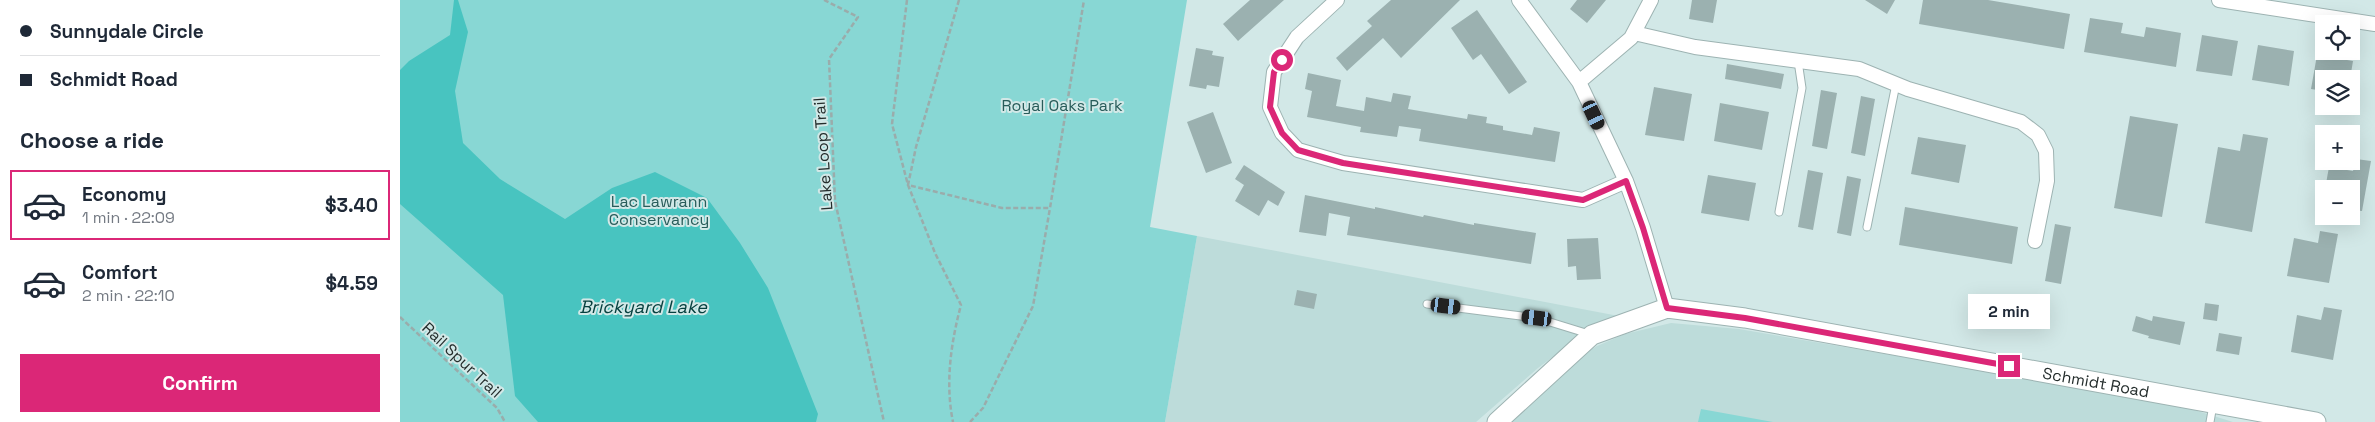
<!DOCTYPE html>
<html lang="en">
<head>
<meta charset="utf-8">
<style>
  :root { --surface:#fff; --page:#f6f6f7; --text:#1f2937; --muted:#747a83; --line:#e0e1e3; --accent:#db2777 }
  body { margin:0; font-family:"Space Grotesk",sans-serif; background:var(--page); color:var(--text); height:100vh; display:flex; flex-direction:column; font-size:19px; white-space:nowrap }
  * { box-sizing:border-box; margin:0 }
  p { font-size:16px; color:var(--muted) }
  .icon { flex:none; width:28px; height:28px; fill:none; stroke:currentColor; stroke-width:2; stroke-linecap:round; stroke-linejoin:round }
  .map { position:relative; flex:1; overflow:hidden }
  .side { display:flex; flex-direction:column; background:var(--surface); width:400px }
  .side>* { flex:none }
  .guide { display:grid; align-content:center; height:110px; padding:0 20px; background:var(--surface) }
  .fabs { position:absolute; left:1915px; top:15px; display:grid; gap:10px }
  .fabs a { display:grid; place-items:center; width:45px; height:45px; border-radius:0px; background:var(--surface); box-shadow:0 5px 20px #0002; font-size:25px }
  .end { position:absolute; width:22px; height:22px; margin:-11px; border:6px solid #db2777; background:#fff; box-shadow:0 0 0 2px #fff }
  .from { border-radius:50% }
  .bubble { position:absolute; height:35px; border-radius:0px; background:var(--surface); box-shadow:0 5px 20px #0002; font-size:16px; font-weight:700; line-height:35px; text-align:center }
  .car { position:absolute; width:15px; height:30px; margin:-15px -8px; border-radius:6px; box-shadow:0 0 4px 1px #0007; background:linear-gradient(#222 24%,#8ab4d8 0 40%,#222 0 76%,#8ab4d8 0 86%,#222 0) }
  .guide b { display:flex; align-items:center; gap:18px; height:48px; font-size:19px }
  .guide b+b { border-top:1px solid var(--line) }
  .guide i { width:12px; height:12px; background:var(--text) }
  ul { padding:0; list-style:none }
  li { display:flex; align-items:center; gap:15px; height:70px; margin:0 10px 8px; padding:0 10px; border:2px solid transparent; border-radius:0px }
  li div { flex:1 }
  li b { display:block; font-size:19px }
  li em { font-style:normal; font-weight:700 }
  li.current { border-color:var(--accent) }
  li>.icon { width:45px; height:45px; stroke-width:1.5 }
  h2 { padding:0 20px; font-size:22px; line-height:60px }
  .primary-button { display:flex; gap:10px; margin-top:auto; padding:10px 20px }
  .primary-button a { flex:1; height:58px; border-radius:0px; background:var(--accent); color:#fff; font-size:20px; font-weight:700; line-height:58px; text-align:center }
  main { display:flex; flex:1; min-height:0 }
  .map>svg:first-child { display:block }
</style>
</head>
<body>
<main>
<section class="side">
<div class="guide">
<b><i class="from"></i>Sunnydale Circle</b>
<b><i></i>Schmidt Road</b>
</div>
<h2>Choose a ride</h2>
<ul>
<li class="current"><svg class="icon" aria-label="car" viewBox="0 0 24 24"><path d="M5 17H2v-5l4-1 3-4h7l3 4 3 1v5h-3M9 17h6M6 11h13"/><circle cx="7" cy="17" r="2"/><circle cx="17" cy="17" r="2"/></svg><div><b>Economy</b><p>1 min · 22:09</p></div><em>$3.40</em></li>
<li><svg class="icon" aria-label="car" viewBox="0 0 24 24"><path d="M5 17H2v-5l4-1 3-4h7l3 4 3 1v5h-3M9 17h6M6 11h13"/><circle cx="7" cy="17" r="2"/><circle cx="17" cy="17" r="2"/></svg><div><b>Comfort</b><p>2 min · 22:10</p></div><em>$4.59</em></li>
</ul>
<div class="primary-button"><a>Confirm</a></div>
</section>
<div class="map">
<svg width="1975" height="422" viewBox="0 0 1975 422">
  <rect width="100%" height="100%" fill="#d2e8e7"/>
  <path fill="#bddcda" d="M797 236 1224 317 1171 343 1138 368 1076 422H765Z
    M1271 323 1339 329 1726 395 1772 403 1833 422H1101L1176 359 1197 346 1225 334Z"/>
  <path fill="#88d7d4" d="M0 0H787L750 227 797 236 765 422H0Z
    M1301 409 1373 422H1298Z"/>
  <path fill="#48c4c0" d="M54 0H58L68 32 55 91 63 143 100 179 165 219 212 188 255 172 307 198 340 243 368 288 418 414 416 422H138L115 396 103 295 0 204V70L9 61 50 35Z"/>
  <path fill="#9bb1b0" d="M850 0H884L838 41 823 24Z
    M991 0H1060L1001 58 983 38 947 71 936 58 972 26 967 21Z
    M1177 0H1206L1187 23 1170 9Z
    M1292 0H1317L1313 23 1289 19Z
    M1465 0H1495L1487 14Z
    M1523 0H1588L1670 14 1664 49 1519 24Z
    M1077 10 1127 82 1109 94 1081 54 1073 60 1051 28Z
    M1690 18 1723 23 1721 33 1744 37 1746 27 1781 33 1776 67 1684 52Z
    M1802 35 1838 41 1832 76 1796 71Z
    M1858 45 1894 51 1889 86 1852 80Z
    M796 48 813 51 812 55 824 57 819 87 807 85 806 89 789 86Z
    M1917 55 1953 61 1950 79H1924V91L1911 89Z
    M1327 64 1384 74 1381 89 1325 79Z
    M908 73 941 80 936 106 964 111 966 97 991 102 993 93 1011 96 1008 109 1067 119 1068 114 1087 117 1086 123 1103 126V130L1132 135 1134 127 1160 132 1155 162 1019 141 1021 129 999 126 997 137 960 132 961 127 907 117 912 91 905 89Z
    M1254 87 1292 94 1284 141 1245 135Z
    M1421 90 1437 93 1427 149 1412 146Z
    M1461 96 1475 99 1465 156 1451 153Z
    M1320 103 1369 112 1362 150 1314 141Z
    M813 112 832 163 806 173 787 122Z
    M1730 116 1778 124 1762 217 1714 208Z
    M1843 134 1868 138 1852 232 1805 223 1818 147 1840 151Z
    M1518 137 1566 145 1559 183 1511 174Z
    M1956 159 1971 161 1962 211 1951 210V189H1925L1929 167 1953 171Z
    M844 165 885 192 878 206 868 200 859 216 835 201 844 185 835 179Z
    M1408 170 1423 173 1413 230 1398 227Z
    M1308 175 1356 183 1349 221 1301 213Z
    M1447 176 1461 179 1451 236 1437 233Z
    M905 195 975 209V207L1023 217 1024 215 1074 225V223L1136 233 1131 264 947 235 950 217 929 213 926 236 899 232Z
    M1505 207 1618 227 1612 264 1499 245Z
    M1655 224 1671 227 1661 284 1645 281Z
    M1920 231 1938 234 1929 283 1887 276 1894 238 1918 243Z
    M1198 238 1201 279 1177 280 1176 266 1168 267 1167 239Z
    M897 290 917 294 914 309 894 305Z
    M1805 303 1819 305 1817 321 1803 319Z
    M1924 307 1942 310 1933 360 1891 352 1897 315 1921 320Z
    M1736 316 1752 321 1753 316 1785 322 1780 345 1748 338 1749 336 1732 331Z
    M1819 333 1842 337 1839 355 1816 351Z"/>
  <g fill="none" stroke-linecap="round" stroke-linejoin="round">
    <defs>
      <path id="lane" d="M1379 212 1402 88 1398 61
        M1467 227 1496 84
        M1027 304 1137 318 1189 334
        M1810 422 1813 405"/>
      <path id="street" d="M937 0 897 37 874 72 870 107 882 133 898 150 943 163 1183 200 1226 181
        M1119 0 1179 82 1226 181 1243 228 1267 308
        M1819 0 1975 24
        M1234 33 1295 47 1459 69 1508 89 1621 122 1638 135 1646 151 1647 181 1635 241
        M1179 82 1231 38 1251 0"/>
      <g id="secondary">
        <path id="s1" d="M1097 422 1192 335 1267 308 1345 318 1916 422"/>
      </g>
    </defs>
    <use href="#lane" stroke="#9db3b2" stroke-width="9"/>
    <use href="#street" stroke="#9db3b2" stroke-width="16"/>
    <use href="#secondary" stroke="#9db3b2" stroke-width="21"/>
    <path stroke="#9aacab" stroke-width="2.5" stroke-dasharray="5 2.5" stroke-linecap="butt" d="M424 0 458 17 429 59 435 201 484 422
      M507 0 492 124 508 185 535 253 561 305C551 342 545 383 553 422
      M559 0 516 147 508 185 602 208H650L684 0
      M0 317 97 408 105 422
      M570 422 583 408 633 306 650 208"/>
    <use href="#lane" stroke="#fff" stroke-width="7"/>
    <use href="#street" stroke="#fff" stroke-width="14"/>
    <use href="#secondary" stroke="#fff" stroke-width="19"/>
  </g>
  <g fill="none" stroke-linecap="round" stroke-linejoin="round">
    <path stroke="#db2777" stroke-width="6" d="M882 60 874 72 870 107 882 133 898 150 943 163 1183 200 1226 181 1243 228 1267 308 1345 318 1609 366"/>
  </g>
  <g text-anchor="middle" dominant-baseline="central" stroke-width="4" stroke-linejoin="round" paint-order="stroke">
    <g font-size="16" fill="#285c5a" stroke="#d2e8e7">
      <text x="662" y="105">Royal Oaks Park</text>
      <text x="259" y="201">Lac Lawrann<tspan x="259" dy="18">Conservancy</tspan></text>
    </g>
    <g font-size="16" fill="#242d2c" stroke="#d2e8e7">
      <text transform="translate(423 154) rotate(-94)">Lake Loop Trail</text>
      <text transform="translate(62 360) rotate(43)">Rail Spur Trail</text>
      <text stroke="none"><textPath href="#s1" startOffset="644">Schmidt Road</textPath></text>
    </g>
    <g font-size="18" font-style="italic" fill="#06403f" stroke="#d2e8e7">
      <text x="243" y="306">Brickyard Lake</text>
    </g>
  </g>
</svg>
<div class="fabs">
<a><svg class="icon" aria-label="locate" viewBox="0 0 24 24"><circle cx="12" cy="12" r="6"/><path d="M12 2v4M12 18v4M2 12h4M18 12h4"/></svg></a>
<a><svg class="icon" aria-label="layers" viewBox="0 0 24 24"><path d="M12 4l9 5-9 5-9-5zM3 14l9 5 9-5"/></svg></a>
<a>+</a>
<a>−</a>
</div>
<i class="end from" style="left:882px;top:60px"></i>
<i class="end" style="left:1609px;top:366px"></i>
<div class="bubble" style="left:1568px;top:294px;width:82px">2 min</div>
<i class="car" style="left:1194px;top:115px;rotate:155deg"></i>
<i class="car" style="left:1046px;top:306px;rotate:97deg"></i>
<i class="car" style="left:1137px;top:318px;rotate:277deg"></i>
</div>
</main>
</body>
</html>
